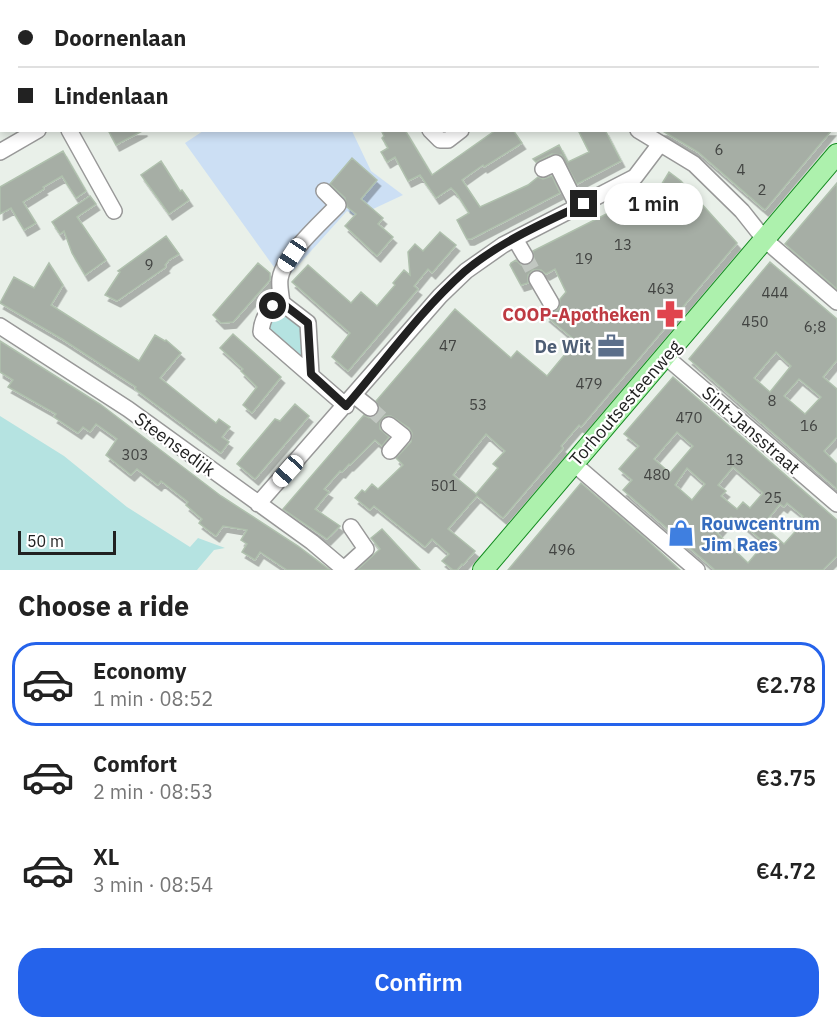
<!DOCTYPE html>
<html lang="en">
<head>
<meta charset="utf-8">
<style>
  :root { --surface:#fff; --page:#f6f6f6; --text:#222; --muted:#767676; --line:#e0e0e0; --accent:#2563eb }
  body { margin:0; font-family:"IBM Plex Sans",sans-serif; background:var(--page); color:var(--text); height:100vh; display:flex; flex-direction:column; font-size:22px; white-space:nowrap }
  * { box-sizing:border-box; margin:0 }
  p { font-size:20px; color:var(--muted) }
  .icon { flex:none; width:33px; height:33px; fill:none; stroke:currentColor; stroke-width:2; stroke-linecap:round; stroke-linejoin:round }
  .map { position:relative; height:570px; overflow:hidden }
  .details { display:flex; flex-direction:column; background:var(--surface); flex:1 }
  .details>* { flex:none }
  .hud { position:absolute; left:0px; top:0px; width:837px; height:132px; box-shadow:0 3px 9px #0003; display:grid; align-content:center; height:132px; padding:0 18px; background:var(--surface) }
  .scale { position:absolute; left:18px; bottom:15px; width:98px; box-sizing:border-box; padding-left:6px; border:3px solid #212121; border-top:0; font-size:16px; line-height:21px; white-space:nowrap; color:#212121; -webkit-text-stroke:4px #fff; paint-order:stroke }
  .end { position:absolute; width:27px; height:27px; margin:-14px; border:8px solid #212121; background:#fff; box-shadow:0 0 0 3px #fff }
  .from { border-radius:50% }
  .bubble { position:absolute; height:42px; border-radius:21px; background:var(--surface); box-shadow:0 3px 9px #0003; font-size:20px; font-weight:600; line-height:42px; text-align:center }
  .car { position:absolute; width:18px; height:36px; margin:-18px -9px; border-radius:8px; box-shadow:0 0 4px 2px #0007; background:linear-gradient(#fff 24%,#345 0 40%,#fff 0 76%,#345 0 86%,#fff 0) }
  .hud b { display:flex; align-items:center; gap:21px; height:57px; font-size:22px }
  .hud b+b { border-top:2px solid var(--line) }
  .hud i { width:15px; height:15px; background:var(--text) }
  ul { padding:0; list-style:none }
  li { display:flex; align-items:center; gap:18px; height:84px; margin:0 12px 9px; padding:0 6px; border:3px solid transparent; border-radius:24px }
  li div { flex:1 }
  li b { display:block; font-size:22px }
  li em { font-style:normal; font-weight:600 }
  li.on { border-color:var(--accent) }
  li>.icon { width:54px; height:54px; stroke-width:1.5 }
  h2 { padding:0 18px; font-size:27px; line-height:72px }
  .primary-button { display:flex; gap:12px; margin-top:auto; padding:12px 18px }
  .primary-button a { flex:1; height:69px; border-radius:24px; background:var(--accent); color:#fff; font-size:24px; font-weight:600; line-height:69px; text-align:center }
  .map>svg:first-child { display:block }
</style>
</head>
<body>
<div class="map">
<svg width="837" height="570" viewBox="0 0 837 570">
  <defs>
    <filter id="shadow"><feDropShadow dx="3.5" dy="6" stdDeviation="0" flood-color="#0004"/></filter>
  </defs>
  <rect width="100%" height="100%" fill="#e9f0e9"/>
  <path fill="#b5e3e1" d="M281 312 286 313 301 326 302 357 272 332C267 324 272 317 281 312Z
    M0 416 64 456 127 507 190 547 198 538 225 548 214 550 197 570H0Z"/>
  <path fill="#ccdff4" d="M203 131H352L371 171 403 195 356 217 347 211 284 281 185 143Z"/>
  <path fill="#a6aea5" stroke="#afc0ad" stroke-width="1.5" fill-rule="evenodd" filter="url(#shadow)" d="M108 130H144L116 145Z
    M381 130H405L432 175 496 130H513L522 143 484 167 483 165 462 180 480 207 528 185 538 177 543 179 552 176 560 193 471 239H467L457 220 469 213 457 194 451 188 436 198 420 175 408 181 395 157 387 162 381 152 388 148 382 138 384 136Z
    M578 130H605L621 161 577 184 561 155 552 154 536 162 533 159 559 145 568 162 589 152Z
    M661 130H832L765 210 698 152Z
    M63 151 86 191 76 198 62 176 43 187 44 189 23 202 36 223 24 230 11 208 0 214V187Z
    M352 158 377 180 361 199 383 218 378 224 393 237 377 256 345 226 356 214 347 207 345 198 330 184Z
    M161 161 180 191 182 190 189 200 169 214 141 175Z
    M669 172 681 181 737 243 581 427 579 425 561 446 563 448 503 518 477 496 448 529 475 551 463 565 462 564 457 570H453L442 561 449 554 432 539 425 547 374 506 370 510 355 498 362 490 365 492 372 484 378 489 403 465 396 458 411 442 412 433 409 428 391 416H385L380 423V429L389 437 382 446 375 440 350 465 349 464 342 472 340 471 324 489 329 492 315 509 340 526 327 539 283 509 364 415 369 418 377 414 380 409 376 401 455 309 511 358 517 351 547 376 576 341 546 316 549 312H555L559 308 560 299 566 292 555 269 546 274 541 270H533L528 275V283L521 285 510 265 511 263 516 260 521 265H529L534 260 533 251 660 187ZM486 434 505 451 493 464 498 468 476 494 453 475Z
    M837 183V289L785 244Z
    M90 196 96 204 77 217 106 260 85 275 72 253 64 231 60 234 52 222Z
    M440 232 456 245 432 273 428 269 414 286 418 289 348 371 332 357 350 333 292 282 308 265 351 303 361 292 377 306 395 285 393 283 404 270 410 275 408 252 415 244 423 251Z
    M166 236 179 254 169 260 165 265 166 267 117 301 105 295 120 272 118 271Z
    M770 262 837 319V360L823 377 837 389V437L824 451 837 464V489L689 359ZM776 352 791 366 770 392 754 378ZM799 379 821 397 805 414 784 396Z
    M49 263 63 285 51 305 139 361 155 335 165 341 166 340 181 353 160 378 216 423 219 419 230 427 222 437 229 442 221 453 135 389 136 387 62 339 0 303 14 277 34 288Z
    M258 263 270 273V280L233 322 221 323 213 315Z
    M233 334 281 377 252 413 243 405 257 387 241 371 243 369 220 348Z
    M0 341 100 404 221 496 298 546 330 570H287L260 552 255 560 242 552 247 544 241 540 247 530 223 526 216 536 209 531 199 523 202 519 186 505 188 502 161 481 158 485 137 469 131 475 106 455 117 439 96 424 90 432 83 427 78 433 54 417 56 414 8 387 13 380 0 372Z
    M673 377 837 520V556L823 570H715L623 490 632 480 619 469 639 446 624 434ZM677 432 693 446 670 473 654 459ZM733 467 763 493 750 508 743 502 737 509 721 496 726 491 718 485ZM687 468 705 484 692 500 675 485ZM787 503 803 516 798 522 802 524 784 544 763 525 780 504 784 507ZM731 517 738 524 740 522 765 543 748 563 717 533Z
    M295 404 309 416 255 479 237 464 275 419 280 421Z
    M581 483 644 537 680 570H508Z
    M382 529 420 570H357L380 549 371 538Z"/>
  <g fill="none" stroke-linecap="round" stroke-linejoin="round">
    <path stroke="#c1c7c1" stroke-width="15" stroke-dasharray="15 8" stroke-linecap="butt" d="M525 256 537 279
      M370 408 389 425"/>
    <defs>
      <path id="minor" d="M347 0 348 2
        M464 0 466 2
        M243 2 245 0
        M592 2 594 0
        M0 43 2 45
        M69 130 114 211
        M430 130 440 140H448L461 130
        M638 130 694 164 742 211 765 240 837 302
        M0 152 38 130
        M543 169 556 163 578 207
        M515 239 525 256
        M537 279 551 303
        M282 303C281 295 279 286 280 279 283 256 322 222 338 205L324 191
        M0 326 128 409 312 542 345 570
        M665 356 837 504
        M311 374 308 323 282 303C269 307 262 318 261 332L346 406
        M355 396 370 408
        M389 425 403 436 390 451
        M573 463 697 570
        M258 504 440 296 466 271 503 245 635 177 660 144
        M344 569 366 549 351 527"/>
      <path id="major" d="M483 570 837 154"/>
    </defs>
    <use href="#minor" stroke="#989898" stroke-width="18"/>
    <use href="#major" stroke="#138b1f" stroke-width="22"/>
    <use href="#minor" stroke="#fff" stroke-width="15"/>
    <use href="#major" stroke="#adf1ad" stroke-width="20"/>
  </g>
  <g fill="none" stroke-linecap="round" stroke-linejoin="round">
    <path stroke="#212121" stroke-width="8" d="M273 306 282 303 308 323 311 374 346 406C385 361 420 311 464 272 498 243 543 223 584 204"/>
  </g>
  <defs>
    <symbol id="pharmacy-bare" viewBox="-9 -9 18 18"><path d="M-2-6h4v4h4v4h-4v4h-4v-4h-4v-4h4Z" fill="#e0444e" stroke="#fff" stroke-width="2.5" paint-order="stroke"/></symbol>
    <symbol id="office-bare" viewBox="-9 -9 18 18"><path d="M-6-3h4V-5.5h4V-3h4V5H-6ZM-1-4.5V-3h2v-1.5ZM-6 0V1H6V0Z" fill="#5c6f8a" stroke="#fff" stroke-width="2.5" paint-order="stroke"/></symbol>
    <symbol id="shop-bare" viewBox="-9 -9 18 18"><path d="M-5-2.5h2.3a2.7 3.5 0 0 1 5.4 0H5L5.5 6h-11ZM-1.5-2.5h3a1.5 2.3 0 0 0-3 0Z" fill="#3f7fe0" stroke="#fff" stroke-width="2.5" paint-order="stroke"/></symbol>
  </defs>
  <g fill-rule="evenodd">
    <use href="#pharmacy-bare" x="651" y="295" width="38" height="38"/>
    <use href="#office-bare" x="592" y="327" width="38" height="38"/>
    <use href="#shop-bare" x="662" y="514" width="38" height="38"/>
  </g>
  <g text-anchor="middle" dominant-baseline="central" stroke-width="4.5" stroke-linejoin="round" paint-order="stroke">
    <g font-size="15" fill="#424442">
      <text x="719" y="149">6</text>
      <text x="741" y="169">4</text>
      <text x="762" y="189">2</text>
      <text x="623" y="244">13</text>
      <text x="584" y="258">19</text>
      <text x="149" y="264">9</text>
      <text x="661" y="288">463</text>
      <text x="775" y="292">444</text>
      <text x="755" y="321">450</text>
      <text x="815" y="326">6;8</text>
      <text x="448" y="345">47</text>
      <text x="589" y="383">479</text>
      <text x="772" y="400">8</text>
      <text x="478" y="404">53</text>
      <text x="689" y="417">470</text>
      <text x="809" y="425">16</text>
      <text x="135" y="454">303</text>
      <text x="735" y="459">13</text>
      <text x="657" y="474">480</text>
      <text x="444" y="485">501</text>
      <text x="773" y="497">25</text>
      <text x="562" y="549">496</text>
    </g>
    <g font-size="18" font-weight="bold" fill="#be3a42" stroke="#fff" text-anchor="end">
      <text x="650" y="314">COOP-Apotheken</text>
    </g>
    <g font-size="18" font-weight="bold" fill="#4e5e75" stroke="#fff" text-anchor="end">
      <text x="591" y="346">De Wit</text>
    </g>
    <g font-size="18" fill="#212121" stroke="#fff">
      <text transform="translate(625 403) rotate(-49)">Torhoutsesteenweg</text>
      <text transform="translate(751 430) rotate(41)">Sint-Jansstraat</text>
      <text transform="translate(175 444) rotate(36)">Steensedijk</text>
    </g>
    <g font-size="18" font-weight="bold" fill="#366cbe" stroke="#fff" text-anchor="start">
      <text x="701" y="523">Rouwcentrum<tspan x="701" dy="21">Jim Raes</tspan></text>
    </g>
  </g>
</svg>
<div class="scale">50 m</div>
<i class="end from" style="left:273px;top:306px"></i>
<i class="end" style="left:584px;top:204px"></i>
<div class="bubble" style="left:604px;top:183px;width:99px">1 min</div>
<i class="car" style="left:292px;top:255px;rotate:214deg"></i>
<i class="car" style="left:288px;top:471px;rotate:222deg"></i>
<div class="hud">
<b><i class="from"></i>Doornenlaan</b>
<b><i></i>Lindenlaan</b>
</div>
</div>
<section class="details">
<h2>Choose a ride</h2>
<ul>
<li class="on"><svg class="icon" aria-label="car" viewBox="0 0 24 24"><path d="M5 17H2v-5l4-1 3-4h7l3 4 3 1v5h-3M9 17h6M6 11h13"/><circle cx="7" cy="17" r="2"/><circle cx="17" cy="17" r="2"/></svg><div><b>Economy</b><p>1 min · 08:52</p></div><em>€2.78</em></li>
<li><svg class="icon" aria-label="car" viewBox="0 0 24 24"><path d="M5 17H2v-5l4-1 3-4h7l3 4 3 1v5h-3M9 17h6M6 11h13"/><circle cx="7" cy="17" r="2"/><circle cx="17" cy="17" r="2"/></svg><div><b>Comfort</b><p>2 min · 08:53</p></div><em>€3.75</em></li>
<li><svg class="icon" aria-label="car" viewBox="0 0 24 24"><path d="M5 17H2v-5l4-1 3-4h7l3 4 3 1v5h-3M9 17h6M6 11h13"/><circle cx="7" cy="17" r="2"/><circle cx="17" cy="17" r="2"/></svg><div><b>XL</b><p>3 min · 08:54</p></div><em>€4.72</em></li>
</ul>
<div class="primary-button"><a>Confirm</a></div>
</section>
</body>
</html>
